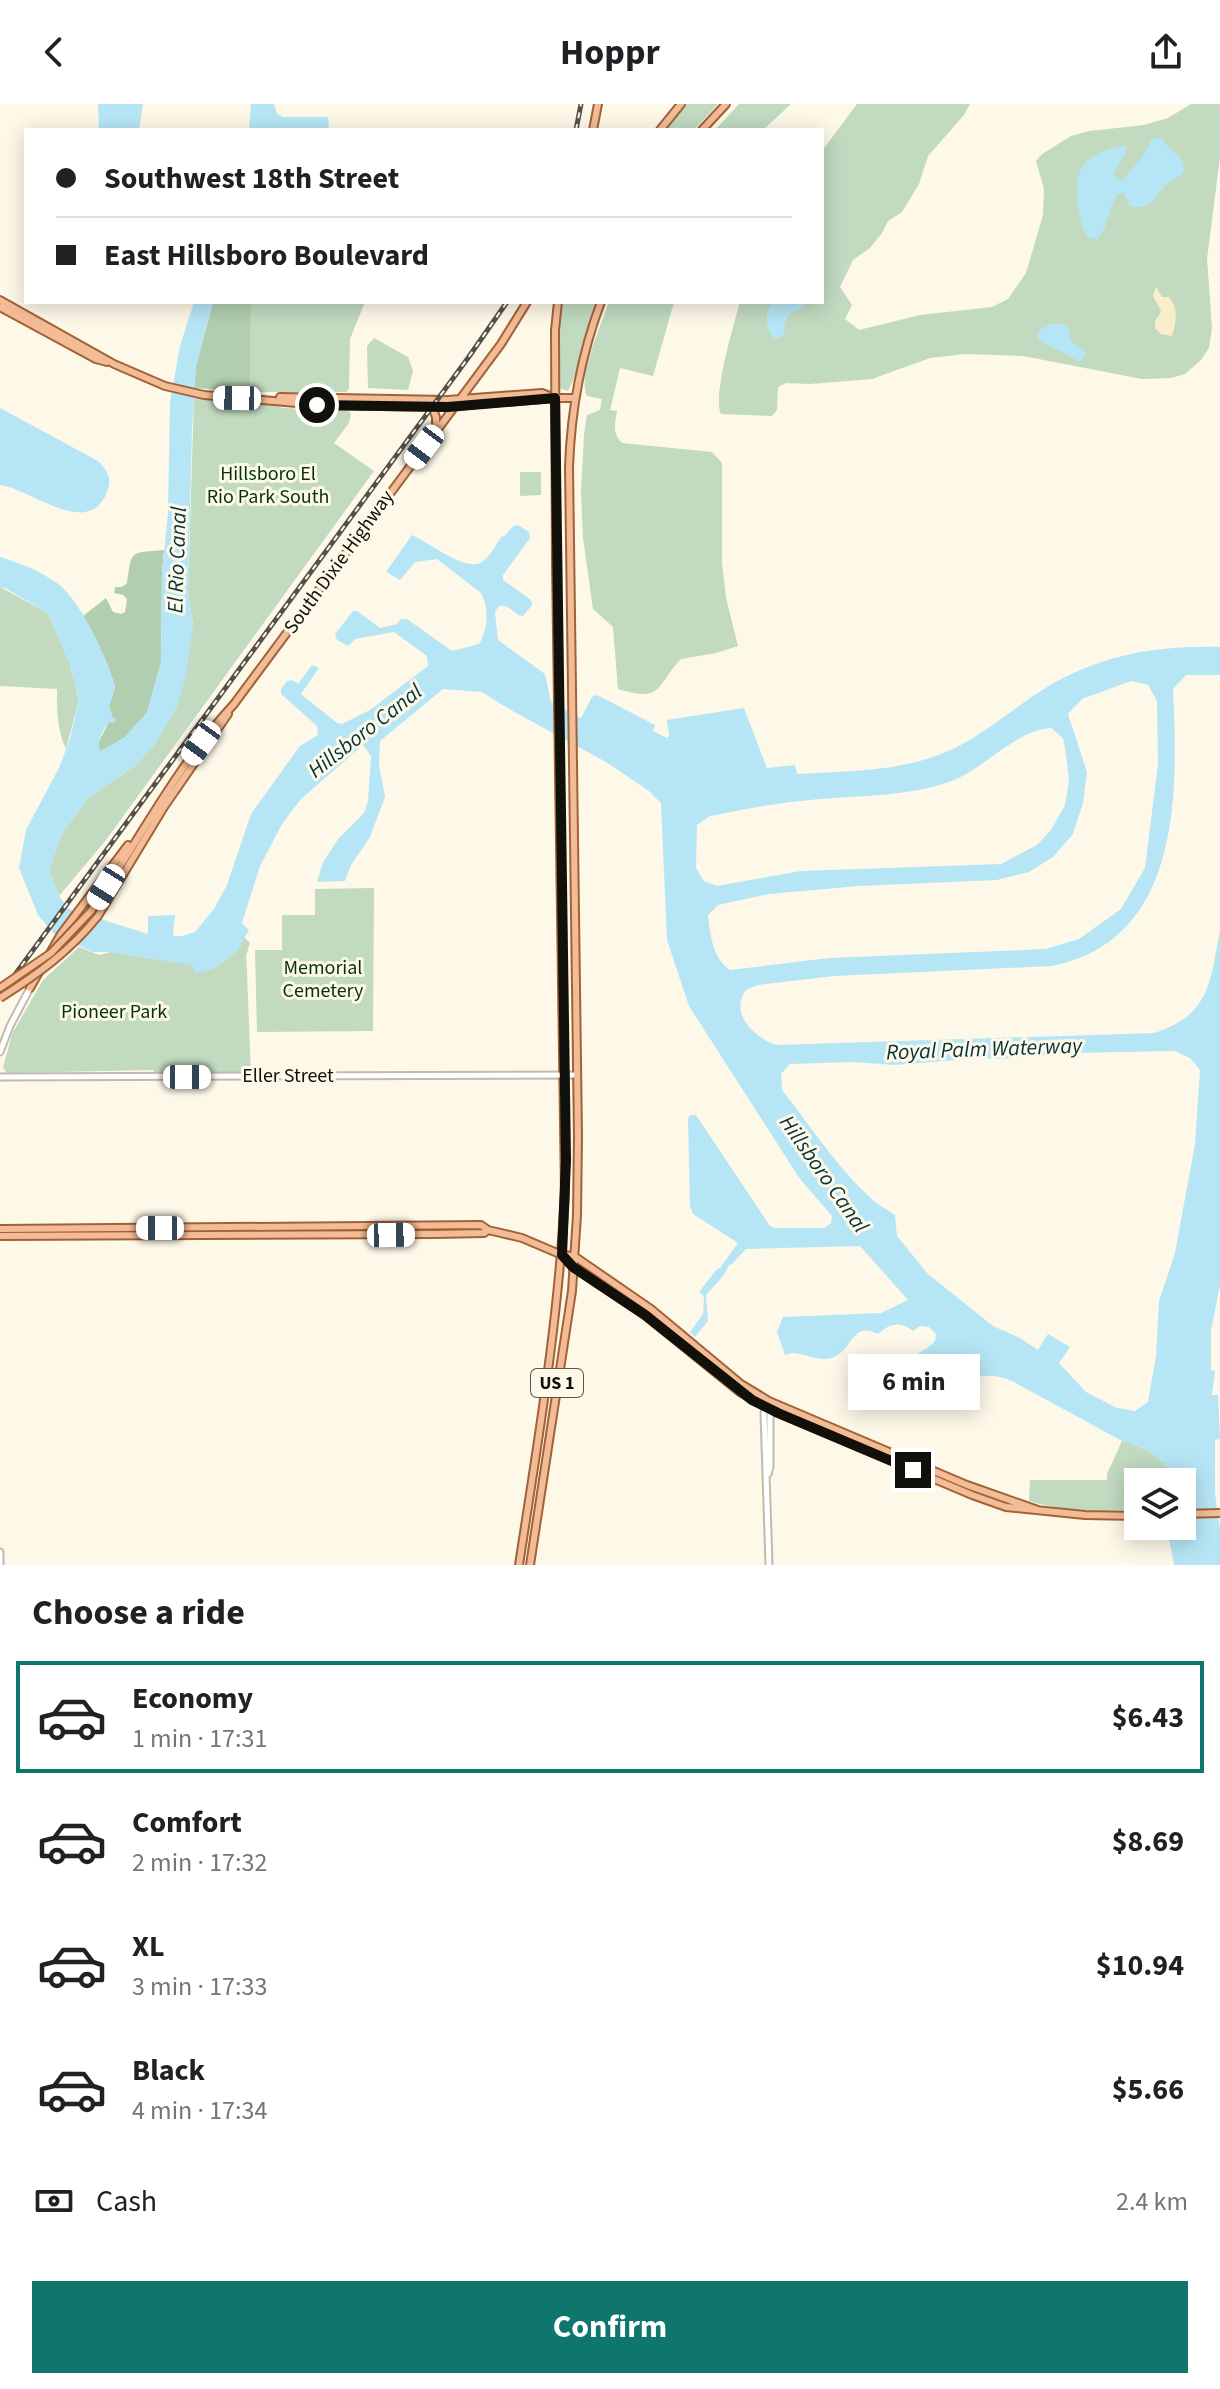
<!DOCTYPE html>
<html lang="en">
<head>
<meta charset="utf-8">
<style>
  :root { --surface:#fff; --page:#f6f6f6; --text:#202124; --muted:#757577; --line:#e0e0e0; --accent:#0f766e }
  body { margin:0; font-family:"Source Sans 3",sans-serif; background:var(--page); color:var(--text); height:100vh; display:flex; flex-direction:column; font-size:30px; white-space:nowrap }
  * { box-sizing:border-box; margin:0 }
  p { font-size:26px; color:var(--muted) }
  .icon { flex:none; width:44px; height:44px; fill:none; stroke:currentColor; stroke-width:2; stroke-linecap:round; stroke-linejoin:round }
  .map { position:relative; height:1461px; overflow:hidden }
  .sheet { display:flex; flex-direction:column; background:var(--surface); flex:1 }
  .sheet>* { flex:none }
  .guide { position:absolute; left:24px; top:24px; width:800px; height:176px; border-radius:0px; box-shadow:0 4px 20px #0003; display:grid; align-content:center; height:176px; padding:0 32px; background:var(--surface) }
  .controls { position:absolute; left:1124px; top:1364px; display:grid; gap:16px }
  .controls a { display:grid; place-items:center; width:72px; height:72px; border-radius:0px; background:var(--surface); box-shadow:0 4px 20px #0003; font-size:40px }
  .end { position:absolute; width:36px; height:36px; margin:-18px; border:10px solid #11100a; background:#fff; box-shadow:0 0 0 4px #fff }
  .from { border-radius:50% }
  .bubble { position:absolute; height:56px; border-radius:0px; background:var(--surface); box-shadow:0 4px 20px #0003; font-size:26px; font-weight:700; line-height:56px; text-align:center }
  .car { position:absolute; width:24px; height:48px; margin:-24px -12px; border-radius:10px; box-shadow:0 0 6px 2px #0007; background:linear-gradient(#fff 24%,#345 0 40%,#fff 0 76%,#345 0 86%,#fff 0) }
  .guide b { display:flex; align-items:center; gap:28px; height:76px; font-size:30px }
  .guide b+b { border-top:2px solid var(--line) }
  .guide i { width:20px; height:20px; background:var(--text) }
  ul { padding:0; list-style:none }
  li { display:flex; align-items:center; gap:24px; height:112px; margin:0 16px 12px; padding:0 16px; border:4px solid transparent; border-radius:0px }
  li div { flex:1 }
  li b { display:block; font-size:30px }
  li em { font-style:normal; font-weight:700 }
  li.selected { border-color:var(--accent) }
  li>.icon { width:72px; height:72px; stroke-width:1.5 }
  h2 { padding:0 32px; font-size:36px; line-height:96px }
  .pay { display:flex; align-items:center; gap:20px; height:88px; padding:0 32px; font-size:30px }
  .pay p { margin-inline-start:auto }
  .button { display:flex; gap:16px; margin-top:auto; padding:16px 32px }
  .button a { flex:1; height:92px; border-radius:0px; background:var(--accent); color:#fff; font-size:32px; font-weight:700; line-height:92px; text-align:center }
  header { display:flex; justify-content:space-between; align-items:center; height:104px; padding:0 32px; background:var(--surface); font-size:36px; font-weight:700 }
  .map>svg:first-child { display:block }
</style>
</head>
<body>
<header><svg class="icon" aria-label="back" viewBox="0 0 24 24"><path d="M15 5l-7 7 7 7"/></svg>Hoppr<svg class="icon" aria-label="share" viewBox="0 0 24 24"><path d="M12 15V3M7 8l5-5 5 5M5 13v7h14v-7"/></svg></header>
<div class="map">
<svg width="1220" height="1461" viewBox="0 0 1220 1461">
  <rect width="100%" height="100%" fill="#fdf8e8"/>
  <path fill="#c1dac0" d="M686 0H718L694 26H665Z
    M739 0H791L763 26H715Z
    M857 0H970L964 11 928 52 919 80 902 108 888 117 882 129 870 144 853 156 840 183 852 201 845 215 859 226 920 211 992 203 1008 195 1026 169 1043 111 1044 85 1036 57 1042 50 1071 32 1089 27 1144 21 1168 14 1191 0H1220V53L1207 155 1212 224 1209 244 1201 256 1185 270 1171 274 1142 275 1023 252 965 250 930 254 872 275 810 280 786 279 778 283 777 306 772 312 721 310C712 293 734 220 740 198H822V47Z
    M251 198H365L350 235 349 284 347 288H250Z
    M562 198H596C589 216 576 277 568 287L559 284 560 220Z
    M609 198H674L653 272 620 264 610 306 617 307C615 320 612 329 622 339L712 348 722 359V459L726 494 738 542 716 549 681 555C655 582 664 599 618 585L613 523 593 505 583 434 581 388 584 331 587 311 600 306 602 295 587 292C577 275 602 218 609 198Z
    M374 234 408 253 413 267 408 286 368 284 367 242Z
    M194 294 256 298 284 304 347 306 351 310 349 319 334 339 374 367 106 736 59 792 50 769 52 756 63 728 88 694 136 661 155 640 193 521 188 487Z
    M520 368H541V391L520 392Z
    M0 483 48 509 70 560 79 596 66 645C57 626 57 606 57 585L0 582Z
    M374 784 373 927 257 928 255 846H282V811H315V785Z
    M244 833 250 839 246 852 247 868 251 972 158 973 153 966 7 969 3 964 12 930 43 876 79 843 99 851 111 848 215 864 236 848Z
    M1122 1337C1143 1342 1168 1354 1171 1378H1138V1406C1101 1407 1065 1408 1029 1397L1030 1376H1107V1370Z"/>
  <path fill="#b1cfb0" d="M213 198H251L250 288 194 284 196 262Z
    M164 446 162 469 161 558 147 609 124 634 100 648 98 639 112 612 109 602 115 583C108 558 96 535 83 512L106 494 113 508 121 510 125 508 127 495 123 491 114 489 115 483H122L127 479C132 446 129 449 164 446Z"/>
  <path fill="#f8eec9" d="M1156 183 1162 193H1169C1179 204 1176 220 1172 232L1161 230 1155 224V218L1161 207 1153 192Z"/>
  <path fill="#b6e6f5" fill-rule="evenodd" d="M98 0H143L139 26H99Z
    M251 0H274L277 10 283 13H328L329 26H249Z
    M1157 34H1162C1167 45 1179 49 1183 58 1188 71 1172 75 1165 82 1153 94 1150 107 1130 102L1124 89 1117 90C1109 104 1108 125 1097 135 1091 134 1090 135 1086 130 1078 119 1074 73 1082 63 1090 50 1112 43 1126 42L1124 52 1113 70 1116 75 1123 76 1144 51 1152 35Z
    M194 198H213L196 262 192 325 188 487 193 521 186 571 177 604 155 640 136 661 88 694 63 728 52 756 50 769 59 792 69 805 148 830V812L175 811 173 832H182L195 828 214 805 227 781 251 710 300 642 318 631 317 622 281 590V585L287 577 292 576 298 580 312 561 319 564 301 590 337 619 342 620 370 606 428 562 427 552 394 528 355 535 348 542 337 536 335 530 353 507H357L380 524 397 520 401 515H407L452 547 479 540C488 527 489 502 481 489L437 455 415 458 400 476 386 468 412 431C427 437 466 469 482 458 490 453 496 440 502 432L504 433 513 422 518 421 529 428 530 434 503 471V476L531 496 532 501 523 512C514 511 510 500 499 502L495 508 498 536 545 570 551 598 581 614 592 593 597 591 655 621 653 627 667 634 669 632 667 616 744 604 767 664 795 661 797 670C849 667 904 668 953 645 986 629 1014 604 1044 585 1098 551 1158 541 1220 543V571H1186L1173 585C1178 689 1182 836 1052 862L834 872 758 881 746 886C728 910 756 934 776 941L1154 929C1211 911 1210 877 1220 826V1181L1211 1227V1266L1215 1267 1212 1291H1218L1220 1335 1215 1336V1389L1220 1425V1461H1174L1168 1429H1163L1162 1422H1182V1378H1171C1168 1354 1143 1342 1122 1337L1012 1277C993 1269 974 1269 959 1284 953 1290 950 1298 941 1301 915 1311 898 1277 911 1257 917 1247 928 1246 935 1237L936 1230 929 1223 920 1222 913 1227C900 1216 889 1220 878 1230 853 1217 853 1243 836 1252 817 1262 802 1244 785 1251L777 1228 783 1213 881 1209 908 1196 860 1142 746 1145 732 1160 729 1161 724 1171 706 1191 708 1217 695 1233 690 1228 703 1210 704 1192 699 1188 717 1165 720 1164 738 1139 693 1110 690 1102 688 1015 690 1011H696L770 1122 775 1124H824L831 1119 832 1112 800 1075 689 902 667 836 661 699 649 687 606 658 509 605 482 588 443 585 380 637 379 661 385 693 370 733 351 761 345 777 317 778 323 758 339 734 364 709 368 697 371 652 363 641 301 695 282 720 260 762 242 819 249 826 236 848 215 864 196 870 192 861 111 848H93L55 831 38 811 19 764 26 726 59 664 70 635 79 596 70 560 48 509 5 484H0V453C20 459 40 467 57 479 80 495 108 556 115 583L109 602 112 612 116 615 115 618 108 619C102 628 97 636 100 647L124 634 147 608 161 558 162 469 168 409 170 298 180 242ZM1131 577 1148 581 1157 597 1158 660 1145 764 1121 805 1079 835 1046 845 829 854 730 866C713 855 710 830 708 811L718 801 769 790 859 782 997 776 1029 768 1053 753 1073 730 1083 699 1087 668 1068 610 1082 595ZM1051 624 1063 634 1066 650 1069 676 1065 701 1051 726 1037 741 1001 760 801 767 717 782 704 777 696 764 697 721 710 712C740 706 771 700 801 697 850 691 902 694 949 678 984 666 1015 626 1051 624ZM1175 947 1190 954 1200 966 1195 1040 1175 1149 1159 1197 1156 1252 1148 1298 1135 1307 1117 1304 1086 1288 1059 1259 1070 1243 1048 1230 1038 1246 1020 1234 993 1222 928 1170 897 1132 895 1111C888 1105 880 1103 874 1097 839 1066 811 1023 782 986L781 970 790 960 853 958 895 961 981 954 999 955 1072 949Z
    M773 198H807L801 206C785 208 786 217 784 231L776 235C765 228 764 206 773 198Z
    M1051 220C1077 218 1063 228 1074 240 1077 243 1082 245 1086 248L1083 256 1077 257C1072 252 1047 241 1039 237L1037 231 1040 226Z
    M0 304 98 357C106 365 112 373 108 385 91 438 32 385 0 381Z"/>
  <g fill="none" stroke-linecap="round" stroke-linejoin="round">
    <defs>
      <path id="minor" d="M0 948 10 922 30 884
        M0 973 577 971
        M767 1299 764 1309 769 1461
        M768 1370 770 1363V1305
        M0 1448V1461"/>
      <path id="major" d="M593 26 598 0
        M660 26 681 0
        M702 26 726 0
        M0 196 114 260 165 282 204 291 319 301 442 303 555 294H575
        M0 203 96 255 107 258
        M280 293 448 296 542 289 555 294
        M432 303 436 313V326
        M91 807C139 737 175 664 234 600L501 240 527 198
        M98 812 164 703 228 610
        M30 884 61 830 128 741
        M0 1125 481 1121 488 1126
        M0 1132 436 1130 484 1129 488 1126 522 1134 562 1151 574 1152 651 1205 741 1280 769 1297 967 1381 1038 1406
        M562 1151 573 1163 645 1211 740 1288 778 1309 972 1391 1006 1403 1085 1411 1138 1412
        M1182 1410 1220 1409
        M519 1461C538 1337 559 1214 565 1088L556 459 555 226 558 198
        M530 1461 572 1187 577 1111 578 1032 569 363C571 307 581 251 601 198"/>
    </defs>
    <use href="#minor" stroke="#c0bbad" stroke-width="9"/>
    <use href="#major" stroke="#a06338" stroke-width="10"/>
    <use href="#minor" stroke="#fff" stroke-width="5"/>
    <use href="#major" stroke="#f4bc96" stroke-width="6"/>
    <defs>
      <path id="rail" d="M576 26 581 0
        M0 891 468 254 507 198"/>
    </defs>
    <use href="#rail" stroke="#535148" stroke-width="5"/>
    <use href="#rail" stroke="#fdf8e8" stroke-width="2" stroke-dasharray="6" stroke-linecap="butt"/>
    <defs>
      <path id="major-bridge" d="M0 884 51 849 91 807
        M0 894C38 870 70 847 98 812"/>
    </defs>
    <use href="#major-bridge" stroke="#a06338" stroke-width="10" stroke-linecap="butt"/>
    <use href="#major-bridge" stroke="#f4bc96" stroke-width="6"/>
  </g>
  <g fill="none" stroke-linecap="round" stroke-linejoin="round">
    <path stroke="#11100a" stroke-width="10" d="M317 301 448 303 555 294 566 1056 562 1151 573 1163 645 1211 752 1296 778 1309 913 1366"/>
  </g>
  <g text-anchor="middle" dominant-baseline="central" stroke-width="6" stroke-linejoin="round" paint-order="stroke">
    <rect fill="#fdf8e8" stroke="#58564d" stroke-width="2" x="531" y="1265" width="52" height="28" rx="6"/>
    <g font-size="18" font-weight="bold" fill="#11100a">
      <text x="557" y="1279">US 1</text>
    </g>
    <g font-size="20" fill="#05330a" stroke="#fdf8e8">
      <text x="268" y="370">Hillsboro El<tspan x="268" dy="23">Rio Park South</tspan></text>
      <text x="323" y="864">Memorial<tspan x="323" dy="23">Cemetery</tspan></text>
      <text x="114" y="908">Pioneer Park</text>
    </g>
    <g font-size="20" fill="#11100a" stroke="#fdf8e8">
      <text transform="translate(339 458) rotate(-54)">South Dixie Highway</text>
      <text x="288" y="972">Eller Street</text>
    </g>
    <g font-size="22" font-style="italic" fill="#04333d" stroke="#fdf8e8">
      <text transform="translate(177 456) rotate(-88)">El Rio Canal</text>
      <text transform="translate(365 627) rotate(-38)">Hillsboro Canal</text>
      <text transform="translate(984 945) rotate(-2)">Royal Palm Waterway</text>
      <text transform="translate(824 1070) rotate(55)">Hillsboro Canal</text>
    </g>
  </g>
</svg>
<div class="controls">
<a><svg class="icon" aria-label="layers" viewBox="0 0 24 24"><path d="M12 4l9 5-9 5-9-5zM3 14l9 5 9-5"/></svg></a>
</div>
<i class="end from" style="left:317px;top:301px"></i>
<i class="end" style="left:913px;top:1366px"></i>
<div class="bubble" style="left:848px;top:1250px;width:132px">6 min</div>
<i class="car" style="left:237px;top:294px;rotate:271deg"></i>
<i class="car" style="left:424px;top:343px;rotate:217deg"></i>
<i class="car" style="left:201px;top:639px;rotate:216deg"></i>
<i class="car" style="left:106px;top:783px;rotate:212deg"></i>
<i class="car" style="left:187px;top:973px;rotate:90deg"></i>
<i class="car" style="left:160px;top:1124px;rotate:270deg"></i>
<i class="car" style="left:391px;top:1131px;rotate:89deg"></i>
<div class="guide">
<b><i class="from"></i>Southwest 18th Street</b>
<b><i></i>East Hillsboro Boulevard</b>
</div>
</div>
<section class="sheet">
<h2>Choose a ride</h2>
<ul>
<li class="selected"><svg class="icon" aria-label="car" viewBox="0 0 24 24"><path d="M5 17H2v-5l4-1 3-4h7l3 4 3 1v5h-3M9 17h6M6 11h13"/><circle cx="7" cy="17" r="2"/><circle cx="17" cy="17" r="2"/></svg><div><b>Economy</b><p>1 min · 17:31</p></div><em>$6.43</em></li>
<li><svg class="icon" aria-label="car" viewBox="0 0 24 24"><path d="M5 17H2v-5l4-1 3-4h7l3 4 3 1v5h-3M9 17h6M6 11h13"/><circle cx="7" cy="17" r="2"/><circle cx="17" cy="17" r="2"/></svg><div><b>Comfort</b><p>2 min · 17:32</p></div><em>$8.69</em></li>
<li><svg class="icon" aria-label="car" viewBox="0 0 24 24"><path d="M5 17H2v-5l4-1 3-4h7l3 4 3 1v5h-3M9 17h6M6 11h13"/><circle cx="7" cy="17" r="2"/><circle cx="17" cy="17" r="2"/></svg><div><b>XL</b><p>3 min · 17:33</p></div><em>$10.94</em></li>
<li><svg class="icon" aria-label="car" viewBox="0 0 24 24"><path d="M5 17H2v-5l4-1 3-4h7l3 4 3 1v5h-3M9 17h6M6 11h13"/><circle cx="7" cy="17" r="2"/><circle cx="17" cy="17" r="2"/></svg><div><b>Black</b><p>4 min · 17:34</p></div><em>$5.66</em></li>
</ul>
<div class="pay"><svg class="icon" aria-label="cash" viewBox="0 0 24 24"><path d="M3 7h18v10H3z"/><circle cx="12" cy="12" r="2"/></svg>Cash<p>2.4 km</p></div>
<div class="button"><a>Confirm</a></div>
</section>
</body>
</html>
